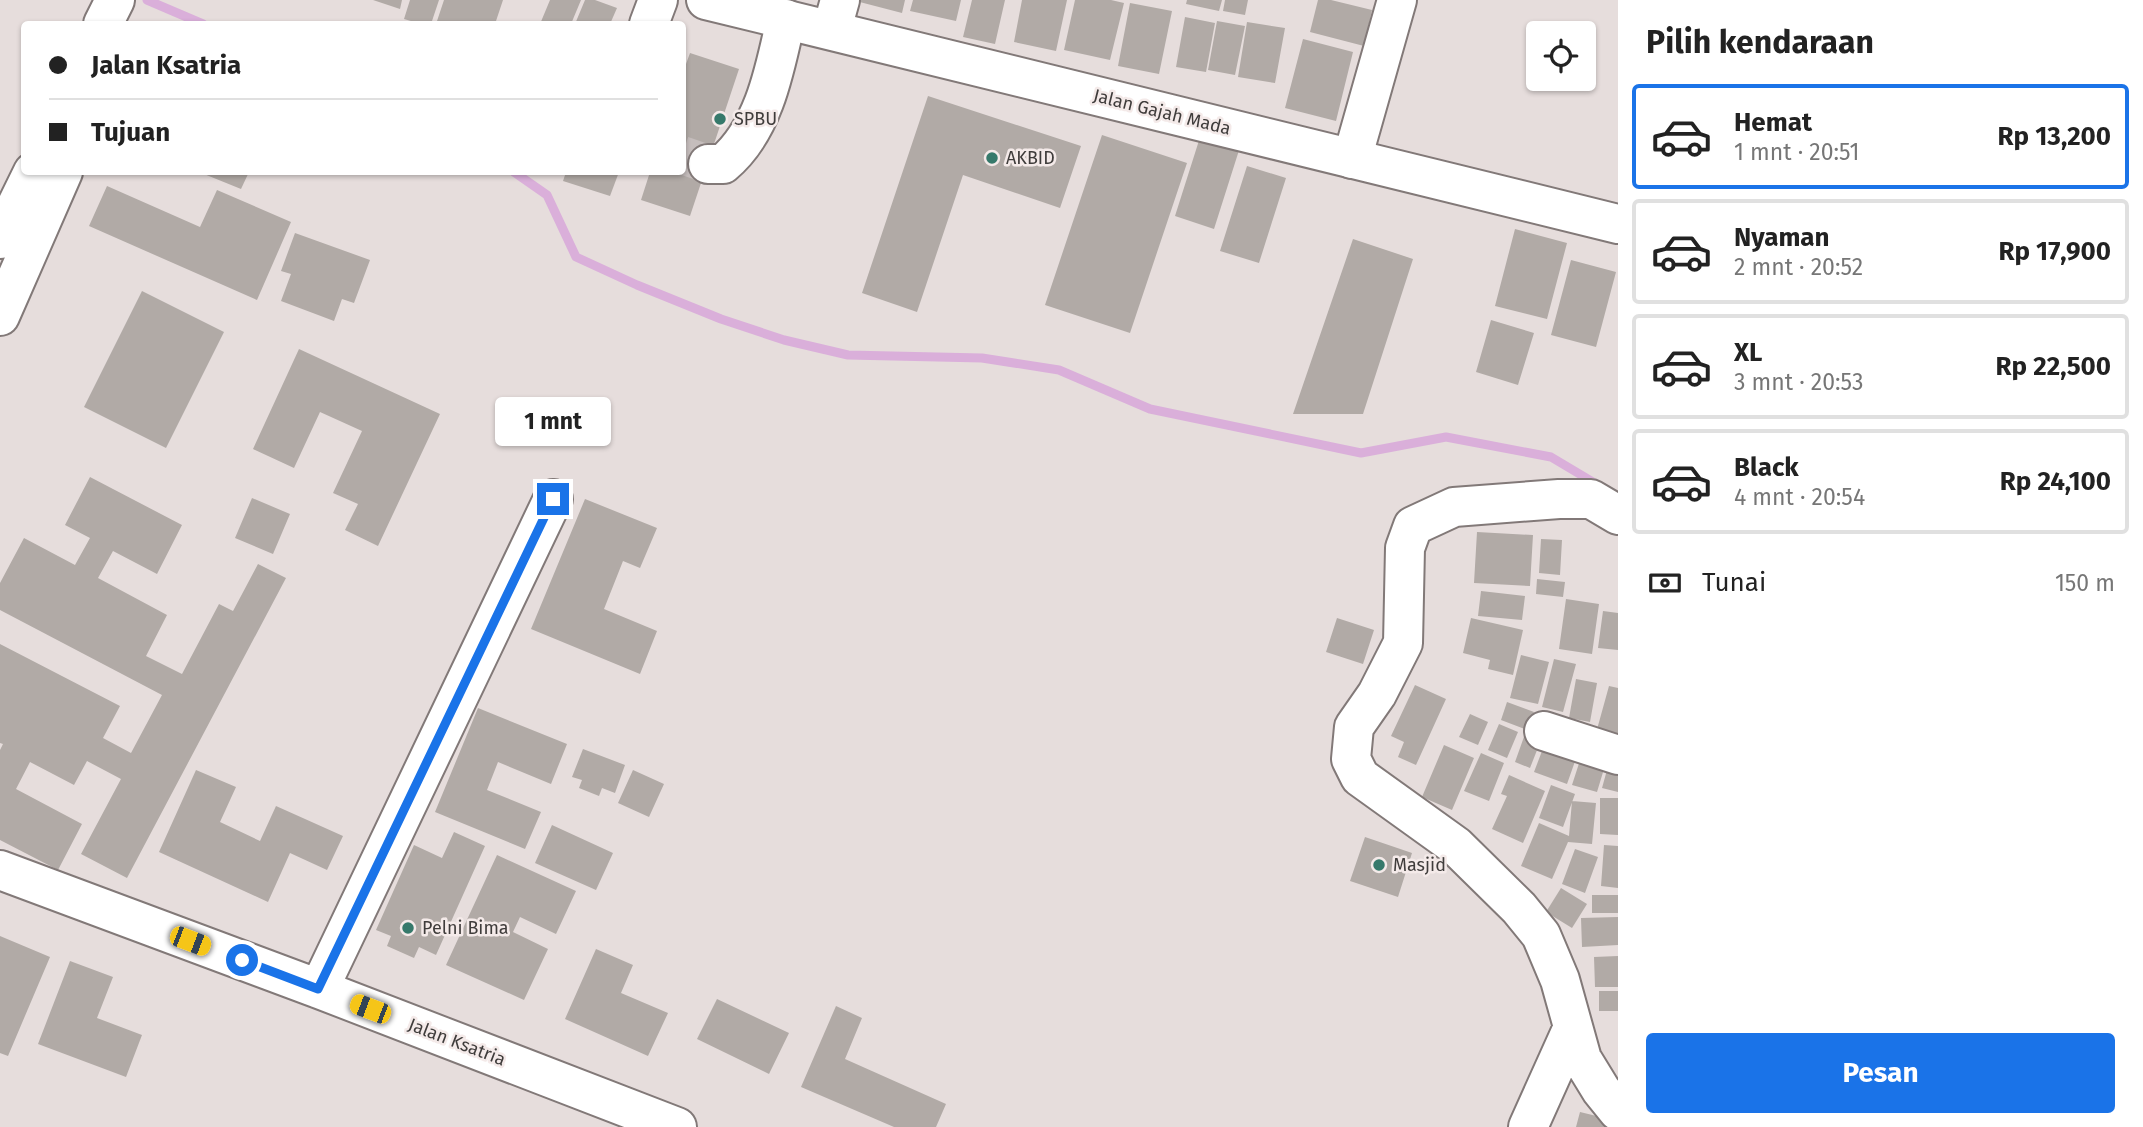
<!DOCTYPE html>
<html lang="id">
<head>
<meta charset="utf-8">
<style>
  :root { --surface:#fff; --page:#f6f6f6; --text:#222; --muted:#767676; --line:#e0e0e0; --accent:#1a73e8 }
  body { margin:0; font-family:"Fira Sans",sans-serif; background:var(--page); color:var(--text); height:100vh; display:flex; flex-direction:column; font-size:26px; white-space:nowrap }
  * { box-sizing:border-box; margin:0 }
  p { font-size:23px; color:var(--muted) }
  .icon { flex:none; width:38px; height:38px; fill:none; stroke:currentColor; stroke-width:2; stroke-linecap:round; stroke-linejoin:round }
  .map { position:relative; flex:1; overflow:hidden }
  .side { display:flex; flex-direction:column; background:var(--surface); width:525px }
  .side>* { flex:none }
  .hud { position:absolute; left:21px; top:21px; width:665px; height:154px; border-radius:7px; box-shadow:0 2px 5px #0004; display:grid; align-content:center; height:154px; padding:0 28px; background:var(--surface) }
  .controls { position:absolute; left:1526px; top:21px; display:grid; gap:14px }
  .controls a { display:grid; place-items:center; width:70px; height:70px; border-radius:7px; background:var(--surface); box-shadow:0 2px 5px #0004; font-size:35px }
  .end { position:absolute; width:32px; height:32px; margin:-16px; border:9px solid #1a73e8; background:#fff; box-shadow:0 0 0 4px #fff }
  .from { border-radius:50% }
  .bubble { position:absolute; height:49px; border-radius:7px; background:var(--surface); box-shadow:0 2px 5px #0004; font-size:23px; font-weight:700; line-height:49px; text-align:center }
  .car { position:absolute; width:21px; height:42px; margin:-21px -10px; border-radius:9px; box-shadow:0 0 5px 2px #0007; background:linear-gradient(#f5c518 24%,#345 0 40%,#f5c518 0 76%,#345 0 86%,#f5c518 0) }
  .hud b { display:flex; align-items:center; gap:24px; height:66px; font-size:26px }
  .hud b+b { border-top:2px solid var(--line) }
  .hud i { width:18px; height:18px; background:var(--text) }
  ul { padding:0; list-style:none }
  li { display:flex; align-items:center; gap:21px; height:105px; margin:0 14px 10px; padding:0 14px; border:4px solid var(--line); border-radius:7px }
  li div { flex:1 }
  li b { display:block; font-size:26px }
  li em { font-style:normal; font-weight:700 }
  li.active { border-color:var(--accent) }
  li>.icon { width:63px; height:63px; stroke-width:1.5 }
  h2 { padding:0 28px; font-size:32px; line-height:84px }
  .pay { display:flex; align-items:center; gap:18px; height:77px; padding:0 28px; font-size:26px }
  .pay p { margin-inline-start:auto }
  .button { display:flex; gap:14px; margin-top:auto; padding:14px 28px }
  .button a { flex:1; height:80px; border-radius:7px; background:var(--accent); color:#fff; font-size:28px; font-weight:700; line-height:80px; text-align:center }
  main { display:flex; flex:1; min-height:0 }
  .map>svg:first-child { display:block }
</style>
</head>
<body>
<main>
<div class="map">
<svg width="1618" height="1127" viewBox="0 0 1618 1127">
  <rect width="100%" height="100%" fill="#e6dddc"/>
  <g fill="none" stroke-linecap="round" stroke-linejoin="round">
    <path stroke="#daafda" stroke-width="9" d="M147 0 203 24
      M514 172 547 195 576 257 637 285 721 319 784 340 848 355 982 358 1059 370 1150 409 1361 453 1446 437 1551 457 1598 485"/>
  </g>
  <path fill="#b1aaa6" d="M373 0H402L400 9Z
    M410 0H439L431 24H421L404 19Z
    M444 0H503L495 24H436Z
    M550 0H581L571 24H540Z
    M585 0H595L617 8 610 24H575Z
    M852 0H905L902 13Z
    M913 0H961L956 21 910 11Z
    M972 0H1005L995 44 963 37Z
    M1022 0H1067L1056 51 1014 42Z
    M1075 0H1111L1124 3 1110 60 1064 50Z
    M1187 0H1222L1219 11 1186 4Z
    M1225 0H1248L1245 15 1223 11Z
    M1318 0H1331L1372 10 1364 46 1310 32Z
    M1130 3 1172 11 1159 74 1118 66Z
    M1185 17 1215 23 1206 72 1176 67Z
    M1217 21 1245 26 1235 75 1208 70Z
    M1247 22 1285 28 1275 83 1238 77Z
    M1303 39 1353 52 1336 121 1285 108Z
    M690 53 739 69 690 216 641 200 650 172H682V75Z
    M928 96 1081 146 1060 208 963 175 917 312 862 293Z
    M1202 131 1241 144 1214 229 1175 216Z
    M1102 135 1187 163 1130 333 1045 305Z
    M1247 166 1286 178 1259 263 1220 251Z
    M199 172H249L241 189Z
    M566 172H619L610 196 563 181Z
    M107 186 200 227 217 190 291 222 257 300 89 226Z
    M1515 229 1567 243 1547 319 1495 306Z
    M295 233 370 260 354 303 342 299 334 321 281 301 291 274 281 271Z
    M1353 239 1413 259 1363 414H1293Z
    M1571 260 1616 272 1596 347 1551 335Z
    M142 291 224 332 166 448 84 407Z
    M1491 320 1534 333 1518 385 1476 372Z
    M299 349 440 414 378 546 345 530 358 504 333 493 362 431 320 412 294 468 253 449Z
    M90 477 182 525 157 574 113 551 98 578 167 615 146 656 182 674 219 604 233 611 258 564 286 578 127 878 81 854 121 779 87 761 74 785 30 762 16 789 82 824 58 870 0 840V750L3 744 0 743V644L120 706 103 738 131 753 162 695 0 610V583L24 538 75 565 90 538 65 525Z
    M252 498 290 514 273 554 235 538Z
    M585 499 657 528 640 568 623 561 604 609 657 631 640 674 531 629Z
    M1477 532 1533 535 1530 586 1474 583Z
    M1541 539 1562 540 1560 575 1539 573Z
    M1537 579 1565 582 1563 597 1536 594Z
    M1481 591 1525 596 1522 620 1478 616Z
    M1566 599 1599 604 1592 654 1559 649Z
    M1603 611 1618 613V650L1598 648Z
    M1337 618 1374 630 1363 664 1326 652Z
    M1471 618 1523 630 1513 675 1488 669 1490 660 1463 653Z
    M1521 655 1549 662 1538 704 1510 698Z
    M1554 659 1576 664 1563 712 1542 707Z
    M1576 679 1597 683 1590 722 1569 718Z
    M1415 685 1446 699 1416 765 1398 757 1404 742 1391 736Z
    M1609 686 1618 688V739L1596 733Z
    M1507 702 1534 712 1527 730 1501 720Z
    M478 708 567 744 551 784 498 762 487 790 541 812 525 849 435 812Z
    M1470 714 1488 722 1478 745 1459 737Z
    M1499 724 1518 732 1507 758 1488 750Z
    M1525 734 1541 740 1530 768 1515 762Z
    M1547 738 1579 750 1567 784 1534 772Z
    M1444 745 1474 758 1452 810 1422 797Z
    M583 749 625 765 615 793 602 788 599 796 579 788 582 780 572 777Z
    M1583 751 1607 759 1597 792 1572 785Z
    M1481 753 1504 763 1489 801 1464 791Z
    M1610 759 1618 762V792L1602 788Z
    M196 770 236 787 220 822 260 841 276 806 343 836 327 870 290 853 268 902 159 852Z
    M633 770 664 784 649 817 618 803Z
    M1509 775 1545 791 1523 843 1492 829 1507 796 1501 794Z
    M1551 785 1575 794 1563 827 1539 818Z
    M1600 798H1618V835L1600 834Z
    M1572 801 1596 803 1592 844 1568 842 1552 879 1521 866 1539 823 1569 836Z
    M552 825 613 853 596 890 535 863Z
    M454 832 485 846 436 955 419 947 414 958 387 946 391 936 376 930 414 845 442 858Z
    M1365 837 1412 853 1398 897 1350 881Z
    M1604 845 1618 846V888L1601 886Z
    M1575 849 1598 857 1585 893 1562 884Z
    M497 855 576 891 556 934 520 917 513 932 548 949 524 1000 446 965Z
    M1561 888 1587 904 1572 928 1546 912Z
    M1592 895H1618V913H1592Z
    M1618 917V945L1582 947 1581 918Z
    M0 936 50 957 8 1056 0 1053Z
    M596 949 633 965 621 993 668 1013 648 1056 565 1019Z
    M1618 956V987H1595L1594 957Z
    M70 961 113 977 97 1018 142 1035 126 1077 38 1044Z
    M1599 991H1618V1011H1599Z
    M717 999 789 1033 769 1074 697 1039Z
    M836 1006 862 1018 845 1059 946 1104 936 1127H894L801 1087Z
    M1580 1112 1613 1120 1611 1127H1576Z"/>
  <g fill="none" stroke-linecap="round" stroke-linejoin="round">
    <path stroke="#c5bdbc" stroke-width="38" stroke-dasharray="38 19" stroke-linecap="butt" d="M682 155 708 164"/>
    <defs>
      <path id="minor" d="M103 24 115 0
        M649 24 658 0
        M832 29 840 0
        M1352 159 1397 0
        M708 164H723C764 130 775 69 786 19
        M0 239 33 172
        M0 316 63 172
        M1618 515 1591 499H1559L1454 507 1413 526 1405 548 1403 643 1377 694 1354 727 1351 759 1360 777 1456 846 1519 908 1541 935 1560 980 1582 1059 1601 1090 1618 1111
        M1544 731 1618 755
        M0 870 319 989 677 1127
        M319 989 553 499
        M1528 1127 1573 1027"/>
      <path id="major" d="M706 0 1618 224"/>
    </defs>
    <use href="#minor" stroke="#827978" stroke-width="42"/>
    <use href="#major" stroke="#827978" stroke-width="42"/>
    <use href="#minor" stroke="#fff" stroke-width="38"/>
    <use href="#major" stroke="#fff" stroke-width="38"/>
  </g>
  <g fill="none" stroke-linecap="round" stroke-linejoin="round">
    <path stroke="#1a73e8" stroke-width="9" d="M242 960 318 989 553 499"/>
  </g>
  <g fill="#36796b" stroke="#f4eae9" stroke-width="2.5">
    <circle cx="720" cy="119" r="7"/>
    <circle cx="992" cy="158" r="7"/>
    <circle cx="1379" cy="865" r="7"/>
    <circle cx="408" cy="928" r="7"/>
  </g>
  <g text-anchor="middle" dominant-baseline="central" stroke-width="5" stroke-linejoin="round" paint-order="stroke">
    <g font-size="18" fill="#3f3c3b" stroke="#f4eae9">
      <text transform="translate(1162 112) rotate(14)">Jalan Gajah Mada</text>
      <text transform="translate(457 1042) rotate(21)">Jalan Ksatria</text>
    </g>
    <g font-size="18" fill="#3f3c3b" stroke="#f4eae9" text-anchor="start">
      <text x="734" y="119">SPBU</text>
      <text x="1006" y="158">AKBID</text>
      <text x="1393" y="865">Masjid</text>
      <text x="422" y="928">Pelni Bima</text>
    </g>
  </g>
</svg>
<div class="controls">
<a><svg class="icon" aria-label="locate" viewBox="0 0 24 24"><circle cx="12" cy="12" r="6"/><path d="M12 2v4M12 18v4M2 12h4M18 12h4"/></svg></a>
</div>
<i class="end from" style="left:242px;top:960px"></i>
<i class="end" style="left:553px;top:499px"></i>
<div class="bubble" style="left:495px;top:397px;width:116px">1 mnt</div>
<i class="car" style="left:190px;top:941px;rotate:111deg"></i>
<i class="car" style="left:370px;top:1009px;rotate:291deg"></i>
<div class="hud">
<b><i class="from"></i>Jalan Ksatria</b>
<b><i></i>Tujuan</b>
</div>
</div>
<section class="side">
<h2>Pilih kendaraan</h2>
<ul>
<li class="active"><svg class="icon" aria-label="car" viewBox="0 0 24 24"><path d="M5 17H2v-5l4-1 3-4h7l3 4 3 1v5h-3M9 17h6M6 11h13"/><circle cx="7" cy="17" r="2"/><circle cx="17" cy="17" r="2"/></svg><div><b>Hemat</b><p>1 mnt · 20:51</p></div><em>Rp 13,200</em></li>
<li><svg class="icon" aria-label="car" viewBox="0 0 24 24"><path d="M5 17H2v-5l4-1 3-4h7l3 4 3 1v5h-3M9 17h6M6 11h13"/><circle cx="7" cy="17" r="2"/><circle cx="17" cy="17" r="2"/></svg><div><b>Nyaman</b><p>2 mnt · 20:52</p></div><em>Rp 17,900</em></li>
<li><svg class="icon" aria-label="car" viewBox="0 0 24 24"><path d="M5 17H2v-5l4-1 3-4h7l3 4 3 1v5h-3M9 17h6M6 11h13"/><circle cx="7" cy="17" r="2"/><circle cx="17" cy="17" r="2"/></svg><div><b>XL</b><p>3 mnt · 20:53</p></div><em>Rp 22,500</em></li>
<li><svg class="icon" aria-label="car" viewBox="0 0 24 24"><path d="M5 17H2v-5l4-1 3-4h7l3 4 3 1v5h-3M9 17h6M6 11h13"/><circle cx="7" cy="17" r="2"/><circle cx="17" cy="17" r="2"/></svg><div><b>Black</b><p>4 mnt · 20:54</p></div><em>Rp 24,100</em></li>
</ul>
<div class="pay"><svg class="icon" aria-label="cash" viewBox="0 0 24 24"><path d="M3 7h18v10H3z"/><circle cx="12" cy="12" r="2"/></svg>Tunai<p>150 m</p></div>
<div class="button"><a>Pesan</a></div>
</section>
</main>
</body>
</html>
